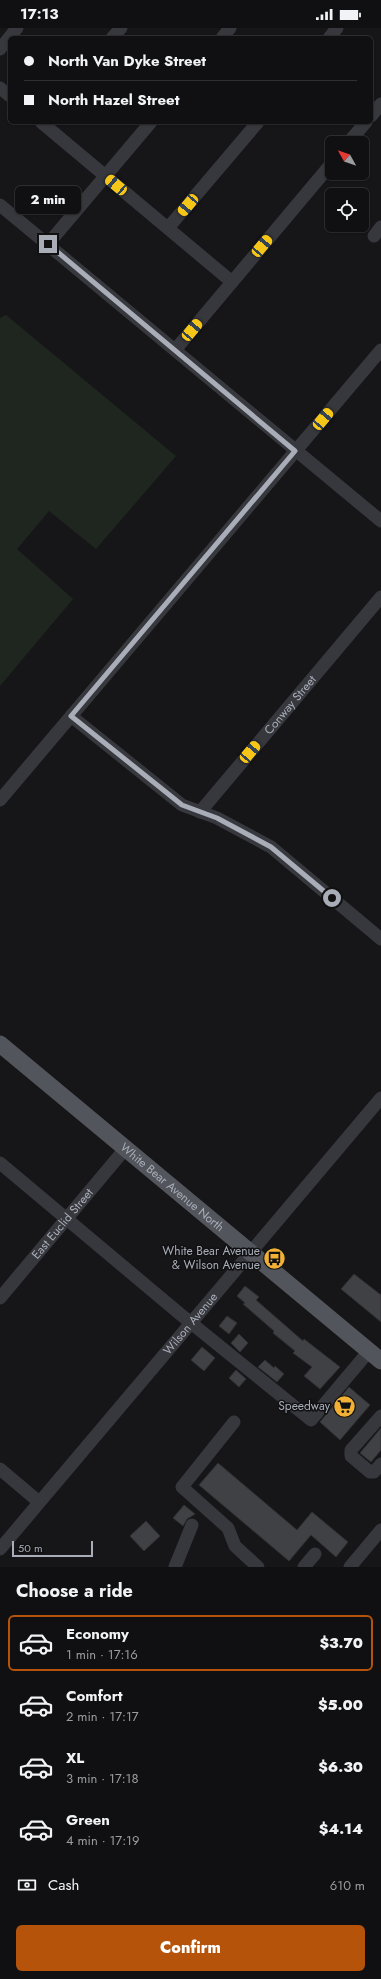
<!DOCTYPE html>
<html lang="en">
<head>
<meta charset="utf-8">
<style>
  :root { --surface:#101012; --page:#19191b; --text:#f1f3f6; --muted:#9c9d9f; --line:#303032; --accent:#b45309 }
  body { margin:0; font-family:Jost,sans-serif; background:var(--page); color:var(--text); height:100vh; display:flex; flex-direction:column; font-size:15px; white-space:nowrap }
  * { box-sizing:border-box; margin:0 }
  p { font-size:13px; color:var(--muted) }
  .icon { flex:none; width:22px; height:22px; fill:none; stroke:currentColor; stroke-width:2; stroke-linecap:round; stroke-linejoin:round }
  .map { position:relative; height:1539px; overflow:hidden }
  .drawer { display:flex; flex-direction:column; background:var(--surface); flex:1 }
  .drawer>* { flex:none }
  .hud { position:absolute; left:8px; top:8px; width:365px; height:88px; border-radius:6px; box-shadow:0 1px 3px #0004,0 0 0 1px var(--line); display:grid; align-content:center; height:88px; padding:0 16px; background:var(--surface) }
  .needle { width:26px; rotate:310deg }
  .controls { position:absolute; left:325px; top:108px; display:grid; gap:8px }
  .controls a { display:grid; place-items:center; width:44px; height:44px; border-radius:6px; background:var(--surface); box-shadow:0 1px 3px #0004,0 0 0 1px var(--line); font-size:20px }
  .scale { position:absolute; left:12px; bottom:10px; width:81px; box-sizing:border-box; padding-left:4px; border:2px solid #a8adb8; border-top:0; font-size:11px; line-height:14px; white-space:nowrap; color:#a8adb8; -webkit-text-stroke:3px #111113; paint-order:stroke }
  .end { position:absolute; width:18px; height:18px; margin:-9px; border:5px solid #a8adb8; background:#111; box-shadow:0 0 0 2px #111 }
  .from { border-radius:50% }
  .bubble { position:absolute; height:28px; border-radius:6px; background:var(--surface); box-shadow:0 1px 3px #0004,0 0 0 1px var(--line); font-size:13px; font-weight:800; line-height:28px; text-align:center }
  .car { position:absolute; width:12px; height:24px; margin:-12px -6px; border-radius:5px; box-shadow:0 0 3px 1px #0007; background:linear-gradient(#f5c518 24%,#345 0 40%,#f5c518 0 76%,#345 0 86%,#f5c518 0) }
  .hud b { display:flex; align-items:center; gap:14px; height:38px; font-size:15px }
  .hud b+b { border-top:1px solid var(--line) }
  .hud i { width:10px; height:10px; background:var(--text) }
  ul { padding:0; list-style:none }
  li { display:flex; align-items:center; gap:12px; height:56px; margin:0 8px 6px; padding:0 8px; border:2px solid transparent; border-radius:6px }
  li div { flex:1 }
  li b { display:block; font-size:15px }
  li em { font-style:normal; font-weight:800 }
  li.active { border-color:var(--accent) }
  li>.icon { width:36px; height:36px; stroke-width:1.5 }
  h2 { padding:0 16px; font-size:18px; line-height:48px }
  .pay { display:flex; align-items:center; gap:10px; height:44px; padding:0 16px; font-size:15px }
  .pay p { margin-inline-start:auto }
  .cta { display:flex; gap:8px; margin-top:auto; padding:8px 16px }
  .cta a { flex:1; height:46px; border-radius:6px; background:var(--accent); color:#fff; font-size:16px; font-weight:800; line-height:46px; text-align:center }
  .status { display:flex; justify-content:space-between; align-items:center; height:28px; padding:0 20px; background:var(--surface); direction:ltr }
  .status svg { height:11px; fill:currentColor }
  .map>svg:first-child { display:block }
</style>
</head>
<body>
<div class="status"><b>17:13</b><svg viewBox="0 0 49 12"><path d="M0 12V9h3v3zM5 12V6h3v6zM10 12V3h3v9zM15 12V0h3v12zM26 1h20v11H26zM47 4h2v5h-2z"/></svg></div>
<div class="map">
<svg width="381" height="1539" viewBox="0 0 381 1539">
  <rect width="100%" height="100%" fill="#161618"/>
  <path fill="#1e261f" d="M6 287 176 428 96 521 49 483 17 521 73 571 0 658V290Z"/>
  <path fill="#404145" stroke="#303034" d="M354 1246 381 1267V1294L341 1261Z
    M245 1258 259 1269 256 1272 303 1313 304 1311 340 1339 320 1361 304 1348 312 1339 293 1325 295 1323 273 1305 274 1303 243 1276 245 1275 237 1268Z
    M227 1288 237 1295 229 1306 219 1298Z
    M239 1306 248 1315 240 1324 231 1315Z
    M202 1319 215 1330 204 1343 191 1332Z
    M265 1332 274 1340 275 1338 284 1346 277 1354 258 1339Z
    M236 1342 246 1351 239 1359 229 1350Z
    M349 1359 370 1377 340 1412 320 1394Z
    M381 1400V1422L371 1434 360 1425Z
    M218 1435 297 1502 312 1484 348 1514 336 1529 311 1507 289 1533 199 1457Z
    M184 1477 195 1486 187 1491 183 1498 173 1490Z
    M146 1493 160 1508 144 1523 130 1508Z"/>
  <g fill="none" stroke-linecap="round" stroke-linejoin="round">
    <g stroke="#37383d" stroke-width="13">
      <path d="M112 10 121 0"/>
      <path d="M222 10 230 0"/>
      <path d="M329 10 337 0"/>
      <path d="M0 21 17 0"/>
      <path d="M0 60 10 68"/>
      <path d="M371 88 381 76"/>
      <path d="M41 94 232 254"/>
      <path d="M348 115 366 94"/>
      <path d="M0 177 381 493"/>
      <path d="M168 200 258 94"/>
      <path d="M374 208 381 199"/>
      <path d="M48 216 151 94"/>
      <path d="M175 322 332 135"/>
      <path d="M71 688 182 777 217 790 271 819 381 911"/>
      <path d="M0 772 381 322"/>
      <path id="s1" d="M200 784 381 569"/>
      <path d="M0 1135 180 1286 311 1392 369 1323"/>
      <path id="s2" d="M0 1270 125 1121"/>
      <path d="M381 1388 351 1422V1428L370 1444H374L381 1436"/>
      <path d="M234 1394 182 1459 228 1500 235 1518 258 1539"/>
      <path d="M0 1441 39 1474"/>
      <path id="s3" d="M0 1521 381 1070"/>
      <path d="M175 1539 192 1497"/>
      <path d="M304 1539 315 1526"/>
      <path d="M350 1539 381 1502"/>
    </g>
    <path stroke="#53555c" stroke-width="17" id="s4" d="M0 1016 381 1333"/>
  </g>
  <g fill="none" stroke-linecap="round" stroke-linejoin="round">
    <path stroke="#a8adb8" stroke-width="5" d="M48 216 295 423 71 688 182 777 217 790 271 819 332 870"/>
  </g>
  <defs>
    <symbol id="bus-disc" viewBox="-11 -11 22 22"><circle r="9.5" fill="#f2b134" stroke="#111113"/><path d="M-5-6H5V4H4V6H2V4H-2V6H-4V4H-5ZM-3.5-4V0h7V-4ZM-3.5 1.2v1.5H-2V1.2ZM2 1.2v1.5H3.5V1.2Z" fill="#111"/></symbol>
    <symbol id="supermarket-disc" viewBox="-11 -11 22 22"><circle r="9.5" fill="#f2b134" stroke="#111113"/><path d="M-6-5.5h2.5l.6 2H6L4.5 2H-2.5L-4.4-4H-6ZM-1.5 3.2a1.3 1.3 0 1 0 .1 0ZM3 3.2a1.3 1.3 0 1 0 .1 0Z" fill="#111"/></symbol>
  </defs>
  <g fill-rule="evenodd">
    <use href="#bus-disc" x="262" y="1218" width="25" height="25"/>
    <use href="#supermarket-disc" x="332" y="1366" width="25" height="25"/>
  </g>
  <g text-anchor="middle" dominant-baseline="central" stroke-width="3" stroke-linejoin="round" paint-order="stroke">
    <g font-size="12" fill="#a8adb8" stroke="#111113">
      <text stroke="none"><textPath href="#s1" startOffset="140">Conway Street</textPath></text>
      <text stroke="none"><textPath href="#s4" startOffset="224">White Bear Avenue North</textPath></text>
      <text stroke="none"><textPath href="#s2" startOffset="97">East Euclid Street</textPath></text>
      <text stroke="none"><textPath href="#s3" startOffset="295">Wilson Avenue</textPath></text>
    </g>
    <g font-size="12" fill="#a8adb8" stroke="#111113" text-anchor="end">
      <text x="260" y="1223">White Bear Avenue<tspan x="260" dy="14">&amp; Wilson Avenue</tspan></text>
      <text x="330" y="1378">Speedway</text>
    </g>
  </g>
</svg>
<div class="controls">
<a><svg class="needle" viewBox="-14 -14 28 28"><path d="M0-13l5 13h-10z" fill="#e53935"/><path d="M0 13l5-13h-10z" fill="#9c9d9f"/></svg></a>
<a><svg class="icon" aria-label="locate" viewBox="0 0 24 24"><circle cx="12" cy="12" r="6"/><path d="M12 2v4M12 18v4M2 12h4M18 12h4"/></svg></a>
</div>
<div class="scale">50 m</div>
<i class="end from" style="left:332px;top:870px"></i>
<i class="end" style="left:48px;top:216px"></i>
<div class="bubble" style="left:15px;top:158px;width:66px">2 min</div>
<i class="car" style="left:116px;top:157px;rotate:310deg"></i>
<i class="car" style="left:188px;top:177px;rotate:220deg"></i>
<i class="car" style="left:262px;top:218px;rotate:40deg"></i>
<i class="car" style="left:192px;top:302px;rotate:40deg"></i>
<i class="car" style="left:323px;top:391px;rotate:40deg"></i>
<i class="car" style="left:250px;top:724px;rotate:40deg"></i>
<div class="hud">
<b><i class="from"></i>North Van Dyke Street</b>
<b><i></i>North Hazel Street</b>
</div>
</div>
<section class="drawer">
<h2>Choose a ride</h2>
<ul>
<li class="active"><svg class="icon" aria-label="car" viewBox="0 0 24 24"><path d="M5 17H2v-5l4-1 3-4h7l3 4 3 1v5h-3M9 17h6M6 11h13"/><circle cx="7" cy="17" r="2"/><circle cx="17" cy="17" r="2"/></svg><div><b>Economy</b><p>1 min · 17:16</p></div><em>$3.70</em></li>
<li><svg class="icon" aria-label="car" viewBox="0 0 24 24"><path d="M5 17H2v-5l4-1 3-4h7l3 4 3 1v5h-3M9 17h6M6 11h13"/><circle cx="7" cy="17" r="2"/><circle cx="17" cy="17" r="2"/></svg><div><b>Comfort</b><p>2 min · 17:17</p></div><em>$5.00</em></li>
<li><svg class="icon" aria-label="car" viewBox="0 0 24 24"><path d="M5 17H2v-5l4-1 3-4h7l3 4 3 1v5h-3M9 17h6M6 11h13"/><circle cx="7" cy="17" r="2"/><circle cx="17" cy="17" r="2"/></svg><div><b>XL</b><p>3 min · 17:18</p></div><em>$6.30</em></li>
<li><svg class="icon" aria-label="car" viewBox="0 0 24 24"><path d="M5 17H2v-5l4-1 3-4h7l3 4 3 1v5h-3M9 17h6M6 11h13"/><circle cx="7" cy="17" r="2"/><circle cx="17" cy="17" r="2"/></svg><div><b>Green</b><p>4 min · 17:19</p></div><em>$4.14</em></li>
</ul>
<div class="pay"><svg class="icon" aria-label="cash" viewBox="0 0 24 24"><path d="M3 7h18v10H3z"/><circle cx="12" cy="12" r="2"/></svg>Cash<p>610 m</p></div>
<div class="cta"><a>Confirm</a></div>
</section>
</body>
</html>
